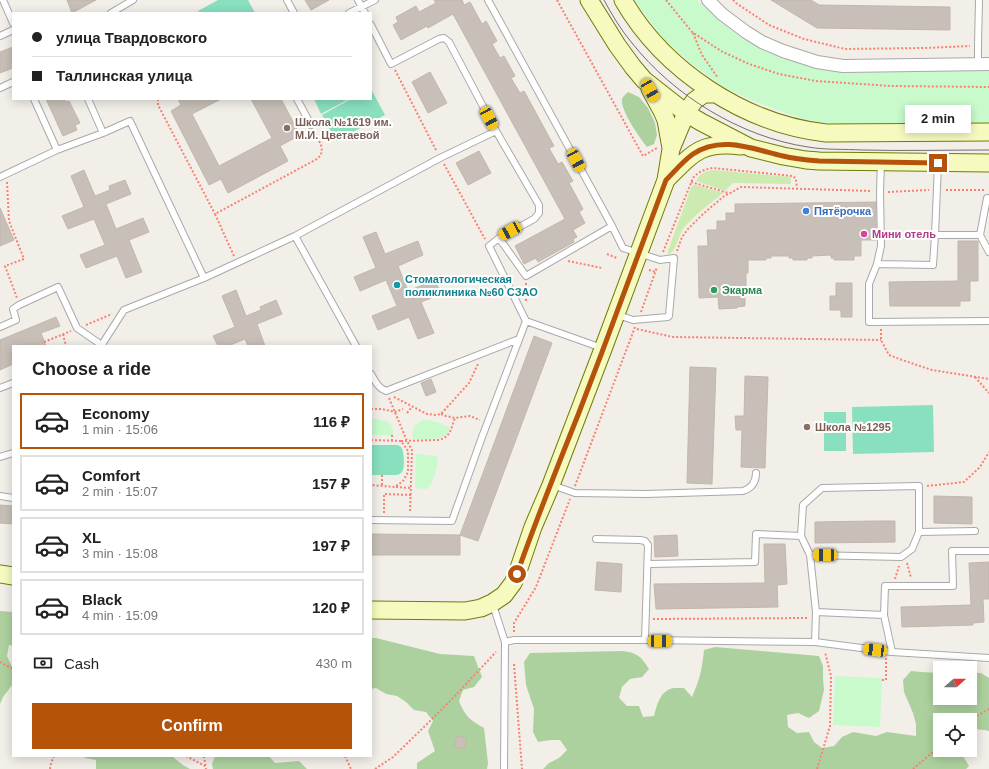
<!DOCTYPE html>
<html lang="en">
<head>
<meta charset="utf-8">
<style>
  :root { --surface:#fff; --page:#f6f6f6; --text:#222; --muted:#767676; --line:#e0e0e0; --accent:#b45309 }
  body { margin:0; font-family:Helvetica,sans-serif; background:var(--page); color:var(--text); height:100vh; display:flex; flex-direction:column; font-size:15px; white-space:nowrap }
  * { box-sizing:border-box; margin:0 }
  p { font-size:13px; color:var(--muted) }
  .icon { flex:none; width:22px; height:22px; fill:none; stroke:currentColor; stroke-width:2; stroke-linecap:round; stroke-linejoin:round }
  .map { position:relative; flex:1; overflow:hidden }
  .side { position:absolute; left:12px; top:345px; width:360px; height:412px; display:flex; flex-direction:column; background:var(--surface); border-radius:0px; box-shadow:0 2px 10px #0003 }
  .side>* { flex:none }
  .guide { position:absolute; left:12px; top:12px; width:360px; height:88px; border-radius:0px; box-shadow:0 2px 10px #0003; display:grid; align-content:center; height:88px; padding:0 20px; background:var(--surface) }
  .needle { width:26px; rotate:69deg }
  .tools { position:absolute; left:933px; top:661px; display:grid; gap:8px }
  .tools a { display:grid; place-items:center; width:44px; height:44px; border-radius:0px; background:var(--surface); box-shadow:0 2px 10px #0003; font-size:20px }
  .end { position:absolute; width:18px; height:18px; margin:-9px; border:5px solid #b45309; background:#fff; box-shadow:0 0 0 2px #fff }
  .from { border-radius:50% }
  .bubble { position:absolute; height:28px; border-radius:0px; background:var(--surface); box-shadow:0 2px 10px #0003; font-size:13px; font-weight:700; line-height:28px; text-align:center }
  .car { position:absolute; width:12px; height:24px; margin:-12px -6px; border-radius:5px; box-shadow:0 0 3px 1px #0007; background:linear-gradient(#f5c518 24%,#345 0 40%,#f5c518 0 76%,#345 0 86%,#f5c518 0) }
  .guide b { display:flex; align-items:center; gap:14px; height:38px; font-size:15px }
  .guide b+b { border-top:1px solid var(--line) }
  .guide i { width:10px; height:10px; background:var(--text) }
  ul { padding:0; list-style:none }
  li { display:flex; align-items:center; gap:12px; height:56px; margin:0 8px 6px; padding:0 12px; border:2px solid var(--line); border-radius:0px }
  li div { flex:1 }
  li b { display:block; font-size:15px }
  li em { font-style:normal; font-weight:700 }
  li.selected { border-color:var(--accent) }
  li>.icon { width:36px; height:36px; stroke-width:1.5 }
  h2 { padding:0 20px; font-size:18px; line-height:48px }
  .pay { display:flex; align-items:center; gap:10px; height:44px; padding:0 20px; font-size:15px }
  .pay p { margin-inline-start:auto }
  .cta { display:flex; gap:8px; margin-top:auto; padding:8px 20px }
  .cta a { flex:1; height:46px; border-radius:0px; background:var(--accent); color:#fff; font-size:16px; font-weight:700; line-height:46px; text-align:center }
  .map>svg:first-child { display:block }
</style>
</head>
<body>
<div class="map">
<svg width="989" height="769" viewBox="0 0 989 769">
  <rect width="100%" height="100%" fill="#f2efe9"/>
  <path fill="#cdebb0" d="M714 170 791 177V184L733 183 725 191 696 181C700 173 705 171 714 170Z
    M693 185H696L723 193C710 204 693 216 683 229 678 237 677 248 670 254L667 253 691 188Z"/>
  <path fill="#add19e" d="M628 92 639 97 648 108 655 123 657 135 654 144 647 147C640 138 620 110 622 99 623 96 626 94 628 92Z
    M0 611 13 612V646L9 645 7 656 13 669V684L3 697 0 704Z
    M371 638H376L440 654 474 656 482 677 474 687 463 690 459 701C465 716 470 720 484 728L488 763 487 769H417V763L435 751 428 731 433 721 426 712 414 710 406 702 397 696 386 694 376 688 371 689Z
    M715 647 819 656 823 666V678L824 690 819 711 809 718 798 713 787 715 788 727 797 733 809 732 814 742 822 748 834 746 842 737 853 732 876 736 887 732 916 736V724L913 713 904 692 903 680 911 671 922 672 940 673V698H970V673H981L989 678V731C983 729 975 730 970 727V720H940L939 735 940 750H947L952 755 963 756 969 766 966 769H543L549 763 559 758 567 750 560 740H550L538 742 533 732 534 709 526 685 524 662 530 653 623 651C637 653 641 656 649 669L642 677 630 679 622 687 619 698 627 706H639L643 717 654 716C657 705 660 690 674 688 677 688 681 688 684 688L692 697C700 679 702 669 704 650Z
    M83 756H174V758L183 765 190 769H96V760L85 758Z
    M215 756H269L275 763 299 761 307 769H213L212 764Z"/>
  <path fill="#c8facc" d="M635 0H697L721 22 743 39 779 57 813 67 841 71H989V125L841 124 816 122 791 115 756 102 727 89 693 65 665 41 642 11Z
    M372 419C384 420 394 420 393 435H371Z
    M424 420C434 420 442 424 450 428 449 430 449 432 447 434 441 441 422 439 413 439 412 428 414 425 424 420Z
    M416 454 436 456 437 457C439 465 433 483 427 489L415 488Z
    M835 676 882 678 880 727 833 725Z"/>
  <path fill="#88e0be" d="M218 0H248L255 13H200L198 11Z
    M371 89 385 115 336 141 322 115 351 99H371Z
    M314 99H349L321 114Z
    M933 405 934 452 853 454 852 407Z
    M824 412H846V451H824Z
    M371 445H397C400 446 401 446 402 449 404 452 405 468 402 472 400 474 399 474 397 475H371Z"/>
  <path fill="#c7bfb8" stroke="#c4b6ab" d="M67 0H96L72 13Z
    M305 0H329L311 10Z
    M434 0H462L464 5 470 2 482 24 486 21 497 41 492 44 500 58 504 56 515 76 511 78 520 93 524 91 554 146 549 148 558 164 562 162 573 181 569 183 583 209 579 212 585 223 573 230 577 237 573 239 574 242 538 262 536 258 524 264 515 246 565 219 453 14 428 28 427 26 401 40 393 25 398 22 396 17 416 6 419 12 436 3Z
    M771 0H811L819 5 950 7V30L817 28Z
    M13 47V68L0 73V52Z
    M430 72 447 103 428 113 412 82Z
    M46 99H64L66 102 69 101 80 123 75 125 77 130 63 136Z
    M178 99H221L192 114 219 166 272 138 251 99H281L300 135 280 146 288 161 228 193 221 179 209 185 171 111 181 105Z
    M479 151 491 173 468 185 456 163Z
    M84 170 95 196 110 190 109 186 125 180 131 194 106 204 116 229 143 218 149 232 129 240 142 272 126 278 117 256 86 268 80 255 105 245 94 219 68 229 62 216 84 207 71 176Z
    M876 202V240H861V256H854V260H834V258H831V255L812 256V258H807V260H793V258H789V256H771V258H766V260H748V273H746V291H745V306L737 307V308L719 309 718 297 699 298 698 246H708L707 230H717V221H726V213H735V204Z
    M0 208 14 240 0 246Z
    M376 232 385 254 418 241 423 255 398 266 408 291 435 280 441 294 421 302 434 333 418 339 409 317 378 330 372 316 397 306 386 280 360 291 354 277 376 268 363 237Z
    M958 241H978V281H970V301H960V306H890L889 282 958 281Z
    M836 283H852V317H841V310H830V296H836Z
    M236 290 246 316 261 310 260 307 276 300 282 314 257 324 265 346H248L245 339 228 346H218L213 336 235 327 222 296Z
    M56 317 60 326 41 333 46 346H13V364L0 370V340Z
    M534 336 552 343 478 541 460 535Z
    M690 367 716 368 712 484 687 483Z
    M745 376 768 377 765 468 741 467 742 430H736L735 416H744Z
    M431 379 436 392 426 396 421 383Z
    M934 496 972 497V524L934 523Z
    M0 505 13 506V524L0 523Z
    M876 521H895V542L815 543V522Z
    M371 534 460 535V555H371Z
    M677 535 678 556 655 557 654 536Z
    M764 544H785L787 584 777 585 778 607 656 609 654 584 765 583Z
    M597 562 622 564 621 592 595 590Z
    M989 562V599H983L984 622 973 623V625L902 627 901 607 971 605 969 563Z
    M457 736 467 738 464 749 454 747Z"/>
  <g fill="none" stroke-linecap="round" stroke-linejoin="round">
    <defs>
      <path id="lane" d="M3 0 13 23
        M287 0 294 13
        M358 0 365 13
        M488 0 612 226 623 248 660 260 674 258 669 316 668 317 633 320 618 315
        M111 13 133 0
        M349 13 375 0
        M371 25 391 64 439 39 444 38 449 42 496 131 539 205V213L534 219 499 238 526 276 612 226
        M0 36 13 30
        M978 64V45L979 0
        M0 88 13 82
        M34 99 57 150 103 133 88 99
        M297 99 311 125
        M103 133 130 121 204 278
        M938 164 935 235H980
        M0 177 57 150
        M989 198H987L980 235 989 252
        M935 235 933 265 877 264 869 284V322L989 321
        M295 236 356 346
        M499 238 489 246 526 321
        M877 264 881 246 880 192 881 162
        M0 327 16 320 13 309 19 305 58 287 77 328 103 346
        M101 346 124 310 204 278 295 236 440 158 496 131
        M371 374C375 381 378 388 386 391L519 339
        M0 388 13 383
        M0 457 13 453
        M552 485 575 493 646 494 743 491C752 488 756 482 756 473
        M0 496 13 498
        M371 520 452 521 482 437 526 321 602 348
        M801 536 810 555 816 612 815 642
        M810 555 901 557 912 549 919 532
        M648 564 755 562 756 534 801 536 803 505 822 488 919 486V532L975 531
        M493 605 505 642 504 769
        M816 612 884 615
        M645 640 815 642 892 652 989 658
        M505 642 514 640H645L648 545 645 541 640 540 596 539
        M892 652 884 615 885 586H953L952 551H989"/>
      <path id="street" d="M708 0 722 14 746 32 762 42 783 51 817 62 843 66 989 64"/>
      <path id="secondary" d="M589 0 617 45 633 67 644 80 686 113 701 122 751 148 783 156 806 160 819 161 989 163
        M623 0C664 71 745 124 826 133L989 132
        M650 89 662 111 666 120 671 148
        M666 180C693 153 701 141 741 146
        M0 574 13 576
        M371 610 465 611 481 608 492 603 504 595 513 583 517 574 533 527 551 485 603 349 666 180 671 149 686 113 694 101 701 96 705 94H715"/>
    </defs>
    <use href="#lane" stroke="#a9a9a9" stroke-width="8"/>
    <use href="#street" stroke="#a9a9a9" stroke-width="14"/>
    <use href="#secondary" stroke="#707d05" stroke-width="19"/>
    <path stroke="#fa8072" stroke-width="2" stroke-dasharray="2 2" stroke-linecap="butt" d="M557 0 643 156 657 148
      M666 0 692 32 721 51 749 64 779 74 816 81 891 86 989 87
      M733 0 736 3 769 25 804 39 845 49 925 48 970 46
      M693 33 702 55 718 78
      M395 70 437 152
      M158 99V105L215 214
      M444 164 485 239
      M7 182 9 221 24 259 5 266 17 298
      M691 182 728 193
      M946 190H985
      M888 192 929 190
      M677 251 682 237 688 229 703 214 723 197 741 187 871 191
      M663 252 693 178C698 172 705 169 713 168L793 176 796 179 797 189
      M607 254 617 258
      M234 256 215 214 317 159C327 151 319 141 314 132
      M568 261 602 268
      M649 270 656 272
      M526 283V301
      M641 312 657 267
      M86 325 112 314
      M637 329 673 337 881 340
      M881 329V340L889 355 902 360 932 370 989 379
      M63 334 66 346
      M44 342 71 331
      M975 377 989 393
      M394 397 427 414 435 415 441 414 469 383 478 364
      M389 398 407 441 412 450 410 513
      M371 409H382L395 412 403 409
      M407 413 412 407
      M441 414 446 416 455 418 470 416 480 420
      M371 440 401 441 408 451V472L403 481 395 487 371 485
      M392 441V435
      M401 441 439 440C451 437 451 428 455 418
      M382 475V486
      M575 486 635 327
      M927 486 964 482 980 467 989 452
      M396 487 411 488
      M384 513V494L411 495
      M907 563 911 578
      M895 579 899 566
      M653 619 808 618
      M514 632V623L536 587 570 499
      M0 662 13 669
      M514 664 522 769
      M882 680H886V658
      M970 720 989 709
      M186 756 205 766
      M204 756 206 769
      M345 756 351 769
      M50 769 51 763 54 756
      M375 769 393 757 425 726 453 698 496 652
      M817 769 830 726 831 676 825 652
      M913 769 940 746"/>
    <use href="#lane" stroke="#fff" stroke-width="6"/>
    <use href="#street" stroke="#fff" stroke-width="12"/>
    <use href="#secondary" stroke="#f7fabf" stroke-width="17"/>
    <path stroke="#707070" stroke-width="1" d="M604 0C612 15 621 30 632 43 674 96 741 137 808 147 825 150 844 149 862 150 904 151 947 150 989 150"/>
  </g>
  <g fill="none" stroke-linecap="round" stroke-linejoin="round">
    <path stroke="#b45309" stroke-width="5" d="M517 574C536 520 557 468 578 415 608 337 637 259 666 180 675 171 683 161 693 154 721 135 753 149 783 156 795 159 807 160 819 161L938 163"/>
  </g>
  <g fill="#8d6e63" stroke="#fff" stroke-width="1.5">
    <circle cx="287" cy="128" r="4"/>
    <circle cx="807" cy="427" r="4"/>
  </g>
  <circle fill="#3f7fe0" stroke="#fff" stroke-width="1.5" cx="806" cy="211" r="4"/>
  <circle fill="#d1479c" stroke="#fff" stroke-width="1.5" cx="864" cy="234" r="4"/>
  <circle fill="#0f9aa8" stroke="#fff" stroke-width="1.5" cx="397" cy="285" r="4"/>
  <circle fill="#2e9e5b" stroke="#fff" stroke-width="1.5" cx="714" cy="290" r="4"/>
  <g text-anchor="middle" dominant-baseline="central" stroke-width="4" stroke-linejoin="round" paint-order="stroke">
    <g font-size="11" font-weight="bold" fill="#785e54" stroke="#fff" text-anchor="start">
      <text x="295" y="122">Школа №1619 им.<tspan x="295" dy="13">М.И. Цветаевой</tspan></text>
      <text x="815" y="427">Школа №1295</text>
    </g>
    <g font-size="11" font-weight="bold" fill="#366cbe" stroke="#fff" text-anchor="start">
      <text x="814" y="211">Пятёрочка</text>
    </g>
    <g font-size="11" font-weight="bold" fill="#b23c85" stroke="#fff" text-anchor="start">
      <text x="872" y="234">Мини отель</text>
    </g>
    <g font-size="11" font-weight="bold" fill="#0d838f" stroke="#fff" text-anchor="start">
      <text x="405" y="279">Стоматологическая<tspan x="405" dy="13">поликлиника №60 СЗАО</tspan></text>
    </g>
    <g font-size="11" font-weight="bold" fill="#27864d" stroke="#fff" text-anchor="start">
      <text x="722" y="290">Экарма</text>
    </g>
  </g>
</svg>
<div class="tools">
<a><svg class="needle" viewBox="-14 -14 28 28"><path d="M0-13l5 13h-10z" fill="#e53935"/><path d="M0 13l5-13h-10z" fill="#767676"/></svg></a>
<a><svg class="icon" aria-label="locate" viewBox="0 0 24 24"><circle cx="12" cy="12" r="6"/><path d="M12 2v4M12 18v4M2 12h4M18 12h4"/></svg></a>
</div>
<i class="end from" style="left:517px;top:574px"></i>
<i class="end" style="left:938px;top:163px"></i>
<div class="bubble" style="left:905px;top:105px;width:66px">2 min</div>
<i class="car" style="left:650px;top:90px;rotate:150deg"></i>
<i class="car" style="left:489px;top:118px;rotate:152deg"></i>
<i class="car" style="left:576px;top:160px;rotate:152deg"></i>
<i class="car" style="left:510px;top:231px;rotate:241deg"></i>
<i class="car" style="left:825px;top:555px;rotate:271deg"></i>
<i class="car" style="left:660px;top:641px;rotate:90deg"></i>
<i class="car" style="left:875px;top:650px;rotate:277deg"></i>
<div class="guide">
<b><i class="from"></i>улица Твардовского</b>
<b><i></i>Таллинская улица</b>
</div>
<section class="side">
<h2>Choose a ride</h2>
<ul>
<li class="selected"><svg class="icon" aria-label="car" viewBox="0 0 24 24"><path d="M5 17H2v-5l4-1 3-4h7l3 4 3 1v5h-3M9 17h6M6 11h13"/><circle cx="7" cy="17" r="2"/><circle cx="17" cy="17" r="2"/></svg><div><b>Economy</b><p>1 min · 15:06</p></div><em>116 ₽</em></li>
<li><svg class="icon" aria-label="car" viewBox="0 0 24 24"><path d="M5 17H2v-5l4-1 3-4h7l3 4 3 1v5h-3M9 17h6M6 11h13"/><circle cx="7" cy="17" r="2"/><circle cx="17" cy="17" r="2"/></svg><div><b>Comfort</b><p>2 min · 15:07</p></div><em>157 ₽</em></li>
<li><svg class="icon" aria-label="car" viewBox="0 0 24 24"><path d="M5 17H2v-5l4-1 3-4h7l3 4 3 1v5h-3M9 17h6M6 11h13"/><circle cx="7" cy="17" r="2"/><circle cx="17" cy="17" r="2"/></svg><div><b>XL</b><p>3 min · 15:08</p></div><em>197 ₽</em></li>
<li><svg class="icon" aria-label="car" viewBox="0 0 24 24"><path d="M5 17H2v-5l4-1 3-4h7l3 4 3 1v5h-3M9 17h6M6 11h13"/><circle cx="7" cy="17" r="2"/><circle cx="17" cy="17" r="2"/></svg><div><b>Black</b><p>4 min · 15:09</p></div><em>120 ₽</em></li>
</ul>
<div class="pay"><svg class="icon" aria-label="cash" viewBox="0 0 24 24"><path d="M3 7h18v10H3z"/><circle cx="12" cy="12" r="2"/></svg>Cash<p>430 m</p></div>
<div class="cta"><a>Confirm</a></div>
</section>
</div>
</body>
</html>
